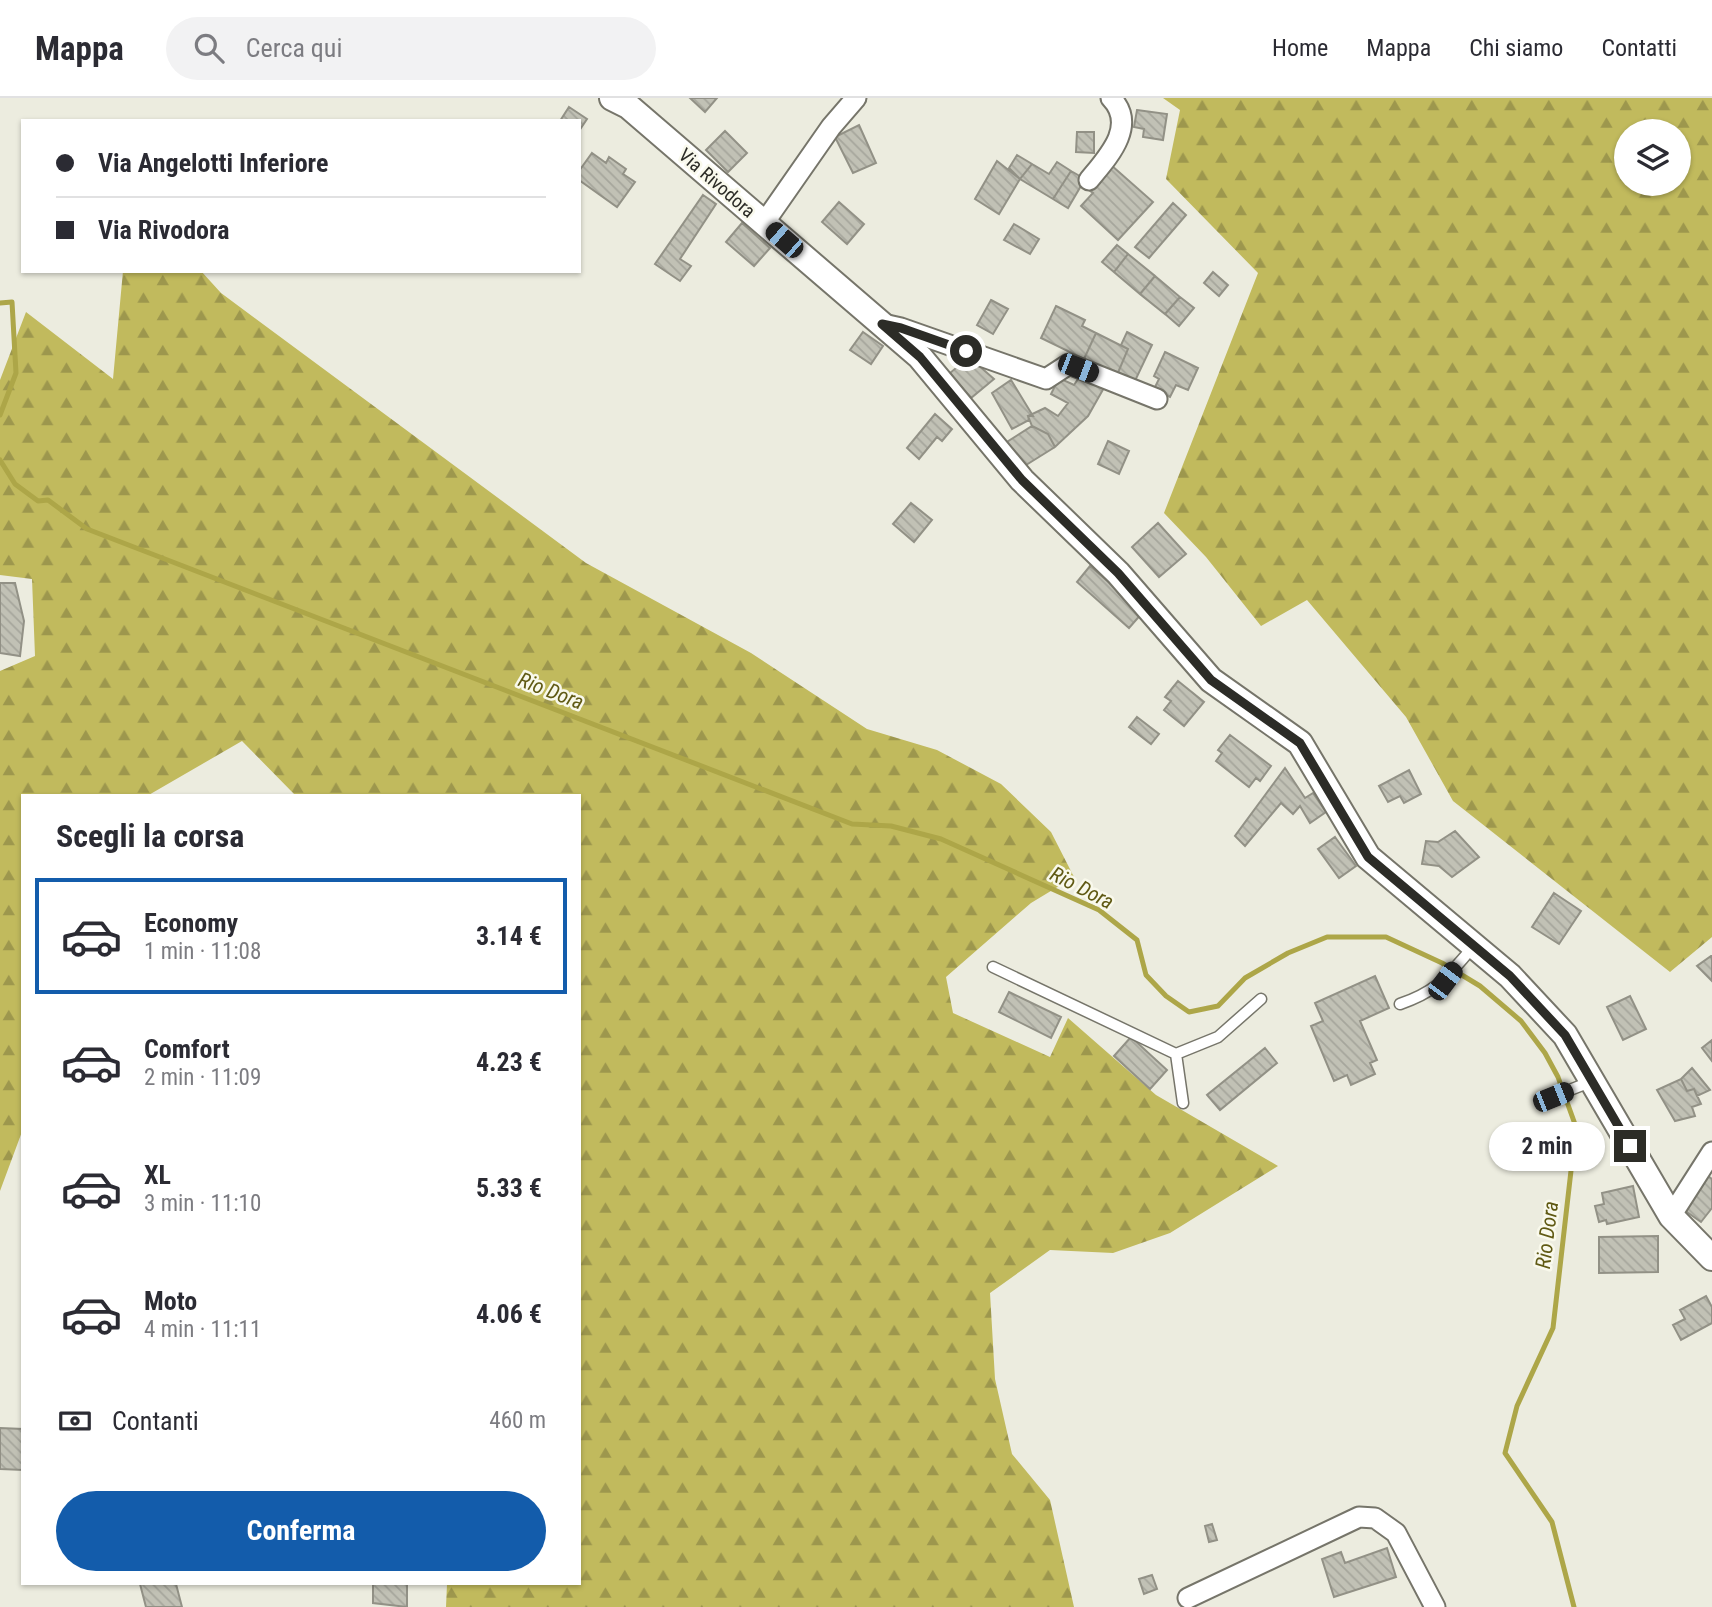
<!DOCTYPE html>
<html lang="it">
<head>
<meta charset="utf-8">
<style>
  :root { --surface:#fff; --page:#f2f2f3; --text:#2b2b33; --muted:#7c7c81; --line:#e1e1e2; --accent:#135cab }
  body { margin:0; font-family:"Roboto Condensed",sans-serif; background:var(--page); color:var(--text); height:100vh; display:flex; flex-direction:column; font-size:26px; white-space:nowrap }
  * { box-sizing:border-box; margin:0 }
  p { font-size:23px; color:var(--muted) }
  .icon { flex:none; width:38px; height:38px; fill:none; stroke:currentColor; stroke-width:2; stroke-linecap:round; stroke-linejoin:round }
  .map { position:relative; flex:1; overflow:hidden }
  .details { position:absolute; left:21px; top:696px; width:560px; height:791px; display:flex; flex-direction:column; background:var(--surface); border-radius:0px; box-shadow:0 2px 5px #0004 }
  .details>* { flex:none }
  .top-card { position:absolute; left:21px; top:21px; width:560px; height:154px; border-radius:0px; box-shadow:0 2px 5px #0004; display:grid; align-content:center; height:154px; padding:0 35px; background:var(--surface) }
  .buttons { position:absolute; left:1614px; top:21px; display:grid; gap:14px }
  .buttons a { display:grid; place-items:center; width:77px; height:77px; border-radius:50%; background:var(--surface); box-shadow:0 2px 5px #0004; font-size:35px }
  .end { position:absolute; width:32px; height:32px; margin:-16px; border:9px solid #2c2c27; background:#fff; box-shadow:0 0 0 4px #fff }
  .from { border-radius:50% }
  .bubble { position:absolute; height:49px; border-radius:24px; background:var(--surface); box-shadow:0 2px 5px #0004; font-size:23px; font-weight:700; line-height:49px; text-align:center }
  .car { position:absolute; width:21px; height:42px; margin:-21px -10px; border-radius:9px; box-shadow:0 0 5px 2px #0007; background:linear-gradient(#222 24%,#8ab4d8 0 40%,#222 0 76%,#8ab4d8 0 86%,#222 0) }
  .top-card b { display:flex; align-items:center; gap:24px; height:66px; font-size:26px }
  .top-card b+b { border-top:2px solid var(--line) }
  .top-card i { width:18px; height:18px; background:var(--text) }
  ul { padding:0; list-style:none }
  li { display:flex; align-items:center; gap:21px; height:116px; margin:0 14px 10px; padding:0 21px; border:4px solid transparent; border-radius:0px }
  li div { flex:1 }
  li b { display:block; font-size:26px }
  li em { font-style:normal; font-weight:700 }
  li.selected { border-color:var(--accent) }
  li>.icon { width:63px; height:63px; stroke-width:1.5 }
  h2 { padding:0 35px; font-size:32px; line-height:84px }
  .pay { display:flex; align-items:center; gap:18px; height:77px; padding:0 35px; font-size:26px }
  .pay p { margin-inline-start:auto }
  .button { display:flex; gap:14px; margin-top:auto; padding:14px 35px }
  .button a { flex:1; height:80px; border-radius:42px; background:var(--accent); color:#fff; font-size:28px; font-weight:700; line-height:80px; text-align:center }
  header { display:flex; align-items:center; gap:42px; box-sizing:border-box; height:98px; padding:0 35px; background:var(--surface); border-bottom:2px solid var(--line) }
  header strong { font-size:33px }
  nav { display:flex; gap:38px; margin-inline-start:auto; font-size:24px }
  .search { width:490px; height:63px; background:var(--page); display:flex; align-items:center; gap:18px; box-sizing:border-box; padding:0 24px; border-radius:38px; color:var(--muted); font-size:26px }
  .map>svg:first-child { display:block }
</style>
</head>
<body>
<header>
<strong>Mappa</strong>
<div class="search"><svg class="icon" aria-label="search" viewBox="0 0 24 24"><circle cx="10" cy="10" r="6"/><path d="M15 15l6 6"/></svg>Cerca qui</div>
<nav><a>Home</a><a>Mappa</a><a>Chi siamo</a><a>Contatti</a></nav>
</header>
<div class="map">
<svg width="1712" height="1509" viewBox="0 0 1712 1509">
  <defs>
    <pattern id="forest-firs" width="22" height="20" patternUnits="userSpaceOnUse" patternTransform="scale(1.75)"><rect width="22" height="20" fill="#c1ba5d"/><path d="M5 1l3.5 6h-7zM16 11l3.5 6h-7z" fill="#9d974d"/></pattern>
    <pattern id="building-back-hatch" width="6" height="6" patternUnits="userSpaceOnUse" patternTransform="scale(1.75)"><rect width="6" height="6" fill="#c1c1b5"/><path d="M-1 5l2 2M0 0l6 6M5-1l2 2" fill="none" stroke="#a6a69c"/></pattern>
  </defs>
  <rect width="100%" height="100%" fill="#ececdf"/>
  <path fill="url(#forest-firs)" fill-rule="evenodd" d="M1163 0H1712V839L1670 874 1453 703 1406 619 1307 502 1261 528 1206 459 1164 415 1258 175 1166 81 1180 12ZM1626 33H1678V86H1626Z
    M123 173H201L221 195 586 465 751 555 867 631 937 652 1001 686 1051 734 1074 779 1031 805 946 879 953 915 1050 959 1068 920 1156 997 1278 1068 1170 1135 1113 1155 1050 1152 990 1195 995 1281 1012 1356 1050 1402 1074 1509H446L447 1486H579V698H296L242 643 147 698H23V1031L0 1093V573L35 558 32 481 0 477V282L26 214 113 281Z"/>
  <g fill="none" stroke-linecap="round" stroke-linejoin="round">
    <path stroke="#ada648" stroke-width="5" d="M0 205 12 204 16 275 0 317
      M0 362 15 386 38 403 48 402 87 431 852 726 891 728 941 741 1099 812 1137 842 1146 877 1166 898 1189 914 1218 908 1245 880 1288 855 1327 839H1386L1442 865 1480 888 1521 923 1545 955 1558 979 1576 1029 1553 1230 1517 1308 1505 1355 1552 1424 1574 1509"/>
  </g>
  <path fill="url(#building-back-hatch)" stroke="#929186" stroke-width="2" d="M690 0H717L705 14Z
    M569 9 587 21 579 33V23H560Z
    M1137 12 1167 16 1163 42 1143 39 1144 31 1134 29Z
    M859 27 876 65 853 75 835 39Z
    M725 33 747 55 728 74 706 52Z
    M1077 34H1094V55L1076 54Z
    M592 55 606 65 609 59 626 71 623 76 635 84 617 109 579 82V73Z
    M1017 57 1032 66 1020 81 1009 70Z
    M997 63 1020 81 999 116 975 101Z
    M1057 64 1071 73 1053 101 1020 81 1032 66 1049 76Z
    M1111 67 1153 104 1118 142 1081 108 1093 95 1089 92Z
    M1071 73 1085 81 1068 110 1053 101Z
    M703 97 716 106 680 161 691 168 680 183 655 166Z
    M839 104 864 126 847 146 822 124Z
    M1173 105 1186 117 1149 160 1135 149Z
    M742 125 770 150 754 168 726 144Z
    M1014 126 1039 141 1030 156 1004 142Z
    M1117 147 1128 156 1114 174 1102 164Z
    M1128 156 1155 178 1140 196 1114 174Z
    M1213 174 1228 187 1219 198 1204 185Z
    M1155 178 1180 199 1165 216 1140 196Z
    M1180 199 1194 210 1179 228 1165 216Z
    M991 202 1008 211 993 236 977 227Z
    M1056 208 1085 222 1082 228 1096 235 1084 261 1041 240Z
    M863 234 883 248 871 266 850 252Z
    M1127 234 1152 247 1134 285 1117 277 1128 251 1121 247Z
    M1096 235 1128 251 1117 277 1084 261Z
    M1165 254 1198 270 1188 292 1176 287 1170 299 1154 291 1159 281 1154 278Z
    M969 259 994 281 971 300 950 275Z
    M1080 278 1105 288 1088 318 1055 349 1048 336 1032 328 1028 318 1045 310 1058 318 1068 305 1051 296 1059 280 1074 287Z
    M1011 282 1033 318H1028L1029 322 1012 331 992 295Z
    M935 316 952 331 942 343 937 339 919 361 907 350Z
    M1032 328 1048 336 1055 349 1018 372 999 349Z
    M1108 343 1129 353 1119 376 1098 366Z
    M911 405 932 422 914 444 893 426Z
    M1158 425 1186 456 1159 479 1132 449Z
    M1090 468 1143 514 1129 530 1077 484Z
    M0 485H15L24 523 20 558 0 555Z
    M1178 583 1204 604 1184 628 1164 612 1171 603 1165 599Z
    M1137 619 1159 636 1151 646 1129 629Z
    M1230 637 1271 668 1260 683 1256 680 1249 689 1216 663 1222 655 1218 652Z
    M1285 670 1305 700 1313 695 1326 714 1310 725 1300 708 1293 716 1281 705 1245 748 1235 738Z
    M1409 672 1421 696 1404 705 1400 698 1388 704 1379 688Z
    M1455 733 1479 759 1452 779 1439 768 1422 766 1426 743 1438 744Z
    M1335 739 1356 768 1339 780 1318 751Z
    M1554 795 1581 813 1559 846 1532 829Z
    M1711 858H1712V883L1697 868Z
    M1375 878 1389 910 1360 923 1377 962 1370 965 1375 976 1351 987 1347 977 1334 983 1311 928 1323 923 1315 905Z
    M1009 894 1061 919 1051 940 999 914Z
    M1630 898 1646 931 1623 942 1607 909Z
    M1131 939 1167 972 1150 991 1114 958Z
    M1712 942V963L1702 950Z
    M1265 950 1277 965 1220 1012 1207 997Z
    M1692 970 1710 992 1697 998 1694 991 1687 993 1681 981Z
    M1681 981 1687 993 1694 991 1701 1006 1692 1009 1695 1018 1675 1023 1657 992Z
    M1708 1078 1712 1081V1110L1701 1124 1684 1112Z
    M1633 1088 1639 1119 1607 1126 1606 1122 1599 1124 1595 1108 1604 1106 1602 1095Z
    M1658 1138V1174L1599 1175V1139Z
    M1706 1198 1712 1209V1225L1681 1242 1673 1227 1685 1221 1680 1212Z
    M0 1330 23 1331V1372L0 1371Z
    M1212 1426 1217 1442 1209 1444 1205 1428Z
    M1387 1450 1396 1479 1334 1499 1322 1461 1341 1454 1345 1465Z
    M1152 1477 1157 1491 1144 1496 1139 1481Z
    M140 1486H176L182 1509H146Z
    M373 1486H407V1509L373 1505Z"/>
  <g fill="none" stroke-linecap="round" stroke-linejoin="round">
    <defs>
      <path id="service" d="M993 869 1176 956
        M1400 906C1440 892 1447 878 1474 848
        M1542 1003 1590 984
        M1183 1005 1176 956 1218 939 1261 901"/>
      <path id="minor" d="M1089 82C1107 60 1138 28 1111 0
        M764 125 831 29 856 0
        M883 226 901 230 1046 281 1069 266 1157 301
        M1671 1118 1712 1054
        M1188 1500 1359 1419 1375 1420 1396 1435 1435 1509"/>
      <path id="tertiary" d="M612 0 628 8 920 259 1022 382 1118 475 1211 582 1300 645 1368 759 1510 878 1565 937 1671 1118 1712 1160"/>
    </defs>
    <use href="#service" stroke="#76756a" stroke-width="13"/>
    <use href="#minor" stroke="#76756a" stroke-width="23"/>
    <use href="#tertiary" stroke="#76756a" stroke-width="28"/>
    <use href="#service" stroke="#fff" stroke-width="10"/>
    <use href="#minor" stroke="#fff" stroke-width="19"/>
    <use href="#tertiary" stroke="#fff" stroke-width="24"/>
  </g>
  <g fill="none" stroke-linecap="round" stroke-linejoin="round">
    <path stroke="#2c2c27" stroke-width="9" d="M966 253 901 230 882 226 920 259 1022 382 1118 475 1211 582 1300 645 1368 759 1510 878 1565 937 1630 1048"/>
  </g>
  <g text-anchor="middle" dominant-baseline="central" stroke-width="5" stroke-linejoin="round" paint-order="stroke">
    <g font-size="19" fill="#2c2c27" stroke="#f9f9ec">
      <text transform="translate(717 85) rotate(41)">Via Rivodora</text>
    </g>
    <g font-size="21" font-style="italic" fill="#605a14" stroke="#f9f9ec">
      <text transform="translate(551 593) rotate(21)">Rio Dora</text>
      <text transform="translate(1082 790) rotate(27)">Rio Dora</text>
      <text transform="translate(1547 1137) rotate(-83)">Rio Dora</text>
    </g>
  </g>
</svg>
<div class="buttons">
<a><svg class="icon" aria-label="layers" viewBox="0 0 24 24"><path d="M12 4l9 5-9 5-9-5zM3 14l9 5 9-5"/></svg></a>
</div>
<i class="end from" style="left:966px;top:253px"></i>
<i class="end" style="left:1630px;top:1048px"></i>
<div class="bubble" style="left:1489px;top:1024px;width:116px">2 min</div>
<i class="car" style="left:784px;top:142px;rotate:311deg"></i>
<i class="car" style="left:1078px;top:270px;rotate:111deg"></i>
<i class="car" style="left:1445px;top:883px;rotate:37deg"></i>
<i class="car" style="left:1553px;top:999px;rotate:68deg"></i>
<div class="top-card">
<b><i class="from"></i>Via Angelotti Inferiore</b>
<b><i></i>Via Rivodora</b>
</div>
<section class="details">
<h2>Scegli la corsa</h2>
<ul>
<li class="selected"><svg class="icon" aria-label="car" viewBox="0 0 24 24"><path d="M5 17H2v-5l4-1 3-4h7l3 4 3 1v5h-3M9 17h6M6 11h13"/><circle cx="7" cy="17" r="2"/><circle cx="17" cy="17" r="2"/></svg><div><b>Economy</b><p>1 min · 11:08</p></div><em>3.14 €</em></li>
<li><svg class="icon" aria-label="car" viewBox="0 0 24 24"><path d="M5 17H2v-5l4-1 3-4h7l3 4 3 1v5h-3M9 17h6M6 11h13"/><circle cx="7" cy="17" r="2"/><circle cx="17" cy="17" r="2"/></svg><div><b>Comfort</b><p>2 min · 11:09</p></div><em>4.23 €</em></li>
<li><svg class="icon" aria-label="car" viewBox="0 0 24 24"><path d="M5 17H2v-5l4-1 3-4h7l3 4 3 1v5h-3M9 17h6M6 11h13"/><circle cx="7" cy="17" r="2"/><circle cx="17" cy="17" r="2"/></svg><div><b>XL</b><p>3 min · 11:10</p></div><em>5.33 €</em></li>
<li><svg class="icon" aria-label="car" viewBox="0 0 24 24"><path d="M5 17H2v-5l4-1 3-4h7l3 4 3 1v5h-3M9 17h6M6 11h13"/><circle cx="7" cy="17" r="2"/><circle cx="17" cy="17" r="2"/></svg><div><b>Moto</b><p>4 min · 11:11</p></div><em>4.06 €</em></li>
</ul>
<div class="pay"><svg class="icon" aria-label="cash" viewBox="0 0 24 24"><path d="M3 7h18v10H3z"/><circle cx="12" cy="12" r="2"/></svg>Contanti<p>460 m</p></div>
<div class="button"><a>Conferma</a></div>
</section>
</div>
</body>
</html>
